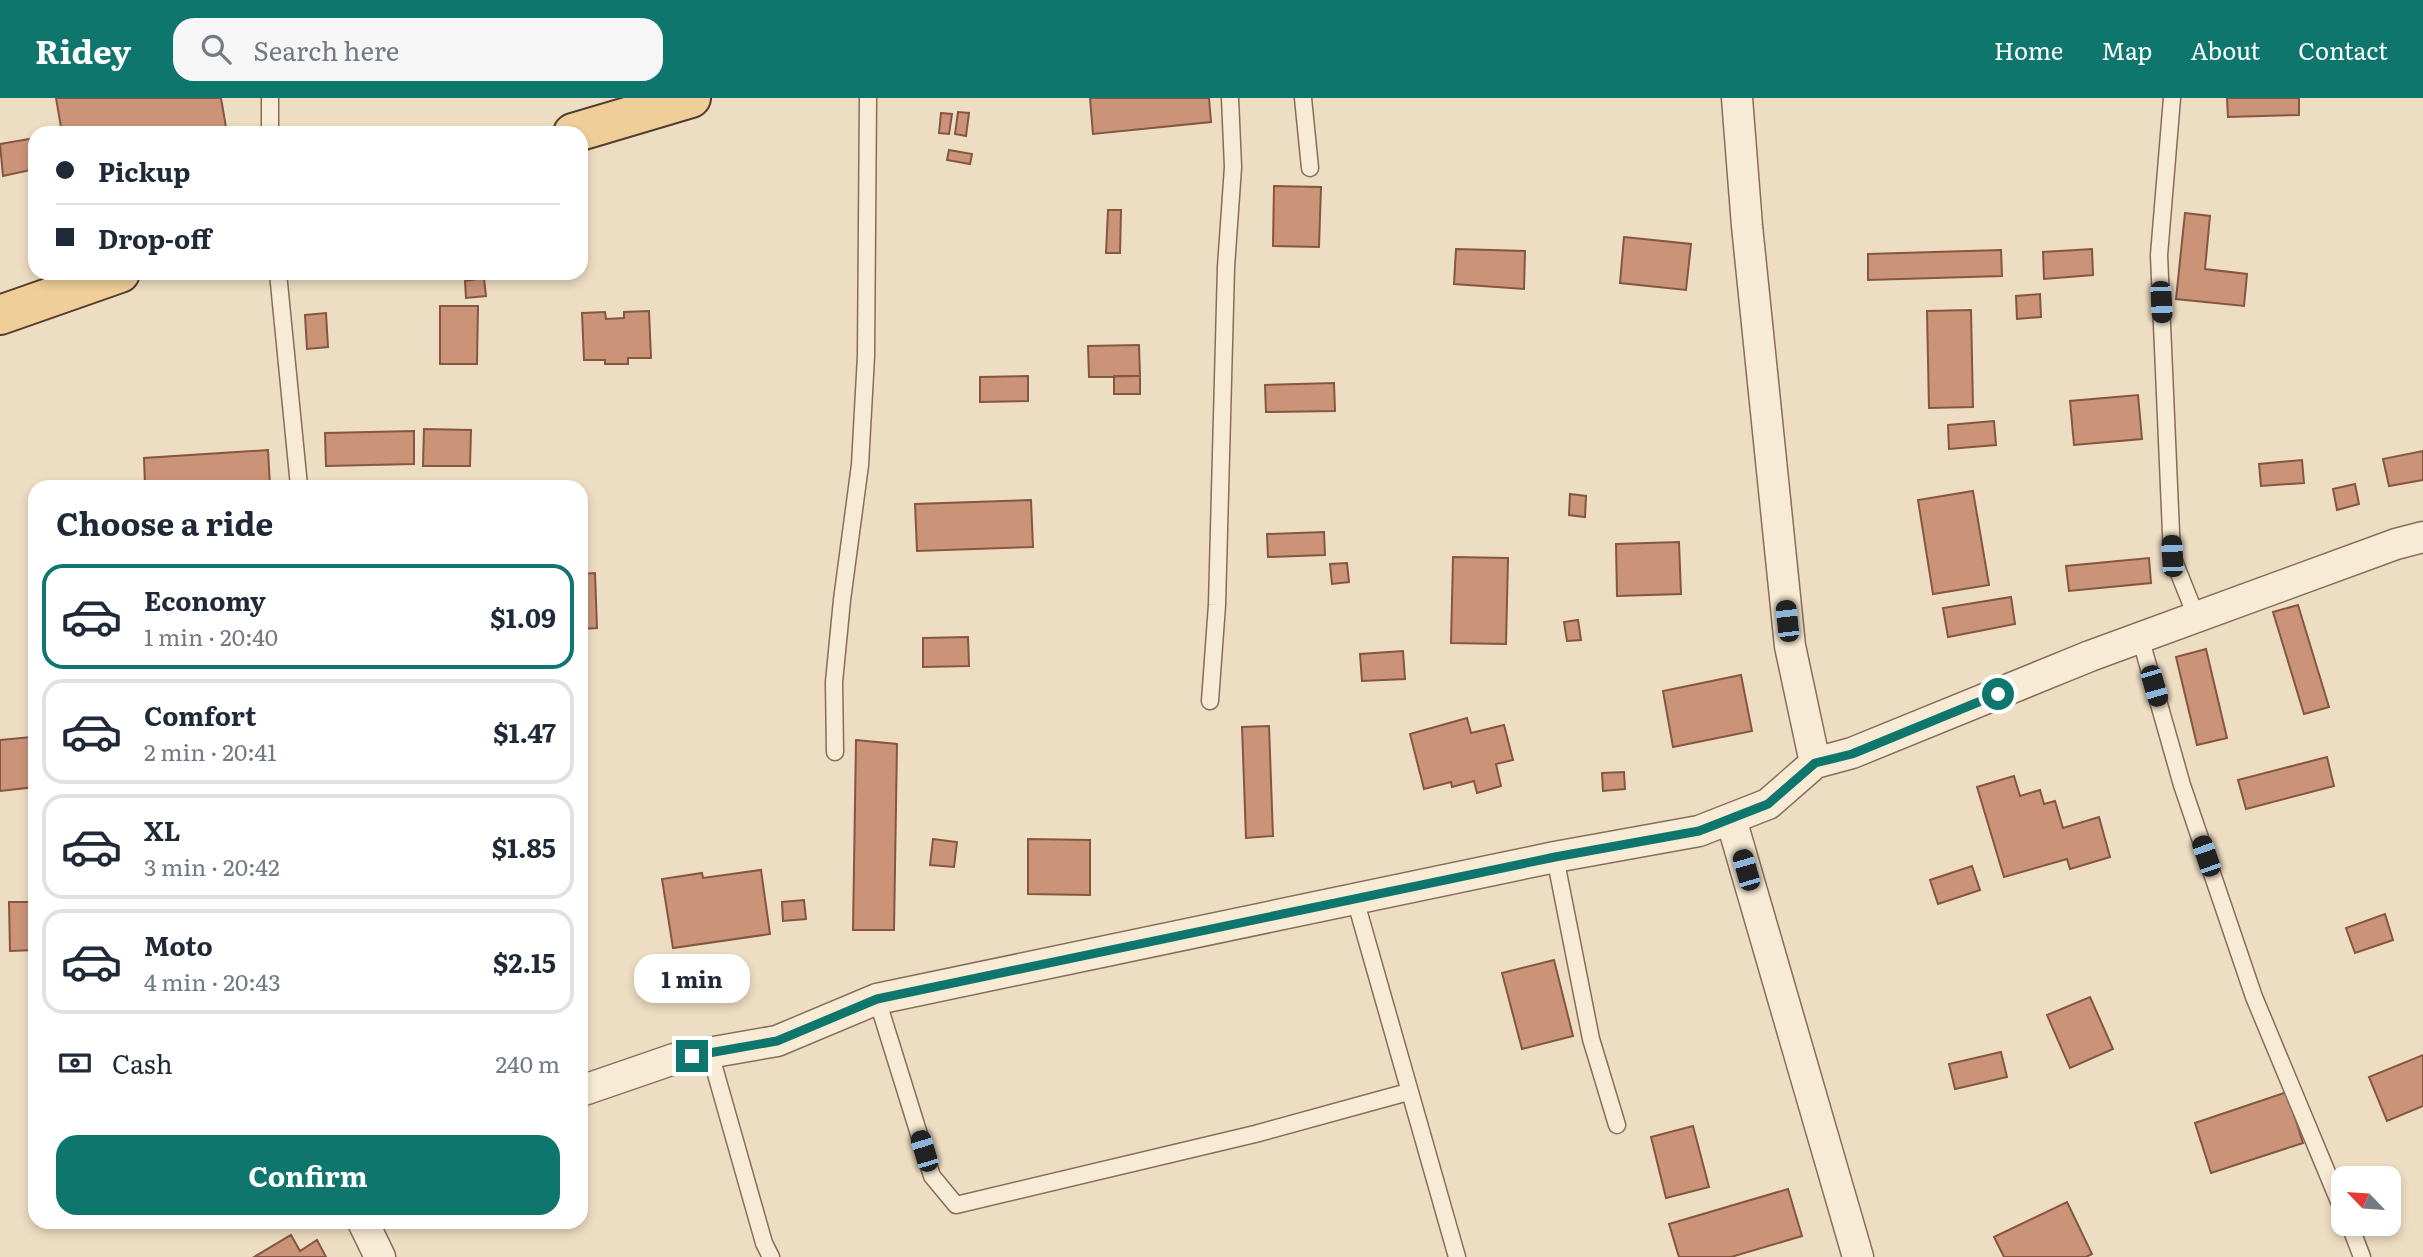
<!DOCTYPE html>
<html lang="en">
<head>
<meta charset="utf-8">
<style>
  :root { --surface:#fff; --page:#f6f6f7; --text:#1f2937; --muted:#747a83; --line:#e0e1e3; --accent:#0f766e }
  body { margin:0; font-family:Literata,serif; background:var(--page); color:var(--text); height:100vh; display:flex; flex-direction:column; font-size:26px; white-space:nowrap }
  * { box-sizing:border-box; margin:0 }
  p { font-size:23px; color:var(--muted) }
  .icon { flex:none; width:38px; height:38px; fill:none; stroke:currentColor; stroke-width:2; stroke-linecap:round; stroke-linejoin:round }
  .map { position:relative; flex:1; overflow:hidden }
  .details { position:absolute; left:28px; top:382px; width:560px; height:749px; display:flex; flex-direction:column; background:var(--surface); border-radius:21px; box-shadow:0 4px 10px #0003 }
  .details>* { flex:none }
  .guide { position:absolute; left:28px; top:28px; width:560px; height:154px; border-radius:21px; box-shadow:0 4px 10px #0003; display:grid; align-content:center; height:154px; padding:0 28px; background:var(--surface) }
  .needle { width:46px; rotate:295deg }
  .controls { position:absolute; left:2331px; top:1068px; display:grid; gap:14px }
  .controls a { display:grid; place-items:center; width:70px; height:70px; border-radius:14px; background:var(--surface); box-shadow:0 4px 10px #0003; font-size:35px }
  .end { position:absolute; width:32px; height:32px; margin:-16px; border:9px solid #0f766e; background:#fff; box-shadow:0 0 0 4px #fff }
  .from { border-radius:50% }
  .bubble { position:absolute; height:49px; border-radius:21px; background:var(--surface); box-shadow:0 4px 10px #0003; font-size:23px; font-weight:700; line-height:49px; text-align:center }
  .car { position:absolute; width:21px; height:42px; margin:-21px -10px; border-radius:9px; box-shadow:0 0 5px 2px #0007; background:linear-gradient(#222 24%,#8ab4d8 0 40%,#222 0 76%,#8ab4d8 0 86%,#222 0) }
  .guide b { display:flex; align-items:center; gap:24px; height:66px; font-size:26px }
  .guide b+b { border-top:2px solid var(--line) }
  .guide i { width:18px; height:18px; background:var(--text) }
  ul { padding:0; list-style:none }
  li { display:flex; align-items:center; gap:21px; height:105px; margin:0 14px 10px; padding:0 14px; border:4px solid var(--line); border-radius:21px }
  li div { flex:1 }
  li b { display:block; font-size:26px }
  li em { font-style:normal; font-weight:700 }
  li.selected { border-color:var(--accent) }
  li>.icon { width:63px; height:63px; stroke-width:1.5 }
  h2 { padding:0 28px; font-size:32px; line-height:84px }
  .pay { display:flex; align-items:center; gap:18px; height:77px; padding:0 28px; font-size:26px }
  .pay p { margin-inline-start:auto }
  .cta { display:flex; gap:14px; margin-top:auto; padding:14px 28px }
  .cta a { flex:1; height:80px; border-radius:21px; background:var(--accent); color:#fff; font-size:28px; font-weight:700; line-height:80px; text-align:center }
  header { display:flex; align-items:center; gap:42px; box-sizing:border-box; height:98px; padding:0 35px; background:var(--accent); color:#fff }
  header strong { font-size:33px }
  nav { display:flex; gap:38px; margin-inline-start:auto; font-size:24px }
  .search { width:490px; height:63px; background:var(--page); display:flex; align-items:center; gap:18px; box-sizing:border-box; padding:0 24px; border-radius:21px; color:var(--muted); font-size:26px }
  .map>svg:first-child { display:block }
</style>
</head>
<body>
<header>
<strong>Ridey</strong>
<div class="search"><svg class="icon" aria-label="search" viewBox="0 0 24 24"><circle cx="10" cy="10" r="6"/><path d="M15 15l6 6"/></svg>Search here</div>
<nav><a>Home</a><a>Map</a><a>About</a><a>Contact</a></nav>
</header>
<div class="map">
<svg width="2423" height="1159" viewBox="0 0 2423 1159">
  <rect width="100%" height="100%" fill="#edddc2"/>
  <path fill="#cb9478" stroke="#855640" stroke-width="2" d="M56 0H221L227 35H62Z
    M1090 0H1209L1211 24 1093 36Z
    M2227 0H2299V17L2228 19Z
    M958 14 969 15 966 38 955 36Z
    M941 15 952 16 949 36 939 35Z
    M35 40V71L3 78 0 46Z
    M949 52 972 56 970 66 947 62Z
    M1274 88 1321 89 1319 149 1273 148Z
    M1108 112H1121L1120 155H1106Z
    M2185 115 2210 118 2205 171 2247 176 2244 208 2176 201Z
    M1624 139 1691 146 1686 192 1620 185Z
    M1456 151 1525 153 1524 191 1454 186Z
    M2092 151 2093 177 2044 181 2043 154Z
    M2001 152 2002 178 1868 182V156Z
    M484 180 486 198 466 200 465 183Z
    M2040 196 2041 219 2017 221 2016 198Z
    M440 208H478L477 266H440Z
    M1971 212 1973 309 1929 310 1927 213Z
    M649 213 651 260H628V266H605V262H584L582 215 605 214 606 221 624 220V214Z
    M326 215 328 249 307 251 305 217Z
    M1139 247 1140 278 1089 279 1088 248Z
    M1028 278V303L980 304V279Z
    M1114 278H1140V296H1114Z
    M1334 285 1335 313 1266 314 1265 287Z
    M2138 297 2142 341 2074 347 2070 303Z
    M1994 323 1996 347 1949 351 1948 327Z
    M424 331 471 332 470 368H423Z
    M414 333V366L326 368 325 335Z
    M268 352 270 388H145L144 360Z
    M2423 353V382L2389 388 2383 361Z
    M2302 362 2304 385 2261 388 2259 366Z
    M2355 386 2359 406 2337 412 2333 391Z
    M1973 393 1989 487 1933 496 1918 402Z
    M1570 396 1586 398 1585 419 1569 417Z
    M1031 402 1033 449 917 453 915 406Z
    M1324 434 1325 457 1268 459 1267 436Z
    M1679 444 1681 496 1617 498 1616 446Z
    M1453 459 1508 460 1506 546 1451 545Z
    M2149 460 2151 485 2069 493 2066 468Z
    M1347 465 1349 484 1332 486 1330 466Z
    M595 475 597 530 581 531V476Z
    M2011 499 2015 526 1948 539 1943 510Z
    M2298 507 2329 609 2304 616 2273 514Z
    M1578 522 1581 542 1567 543 1564 524Z
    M968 539 969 568 923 569V540Z
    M2206 551 2227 640 2197 647 2176 559Z
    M1403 553 1405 581 1362 583 1360 556Z
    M1741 577 1752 633 1673 649 1663 593Z
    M1467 620 1471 635 1504 627 1513 662 1496 666 1501 688 1477 695 1474 683 1452 689 1451 684 1424 691 1410 636Z
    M1269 628 1273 738 1246 740 1242 629Z
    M31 639 35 689 0 693V642Z
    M856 642 897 646 894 832H853Z
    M2327 659 2334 688 2246 711 2238 682Z
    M1624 674 1625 691 1603 693 1602 675Z
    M2014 678 2020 698 2040 692 2044 706 2055 703 2063 730 2099 719 2110 759 2070 771 2067 761 2004 779 1977 689Z
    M933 741 957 744 954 769 930 767Z
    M1028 741 1090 742V797L1028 796Z
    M1972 768 1980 792 1938 806 1930 782Z
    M761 772 770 836 673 850 662 781 702 775 703 780Z
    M804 802 806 821 783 823 782 804Z
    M9 804H35V852L10 853Z
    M2385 816 2393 842 2355 855 2346 830Z
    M1554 862 1573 938 1522 951 1502 875Z
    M2090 899 2113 951 2070 970 2047 917Z
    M2001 954 2007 979 1955 991 1949 966Z
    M2423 957V1008L2387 1023 2369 979Z
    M2287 994 2303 1045 2211 1075 2195 1025Z
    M1693 1028 1709 1089 1666 1100 1651 1039Z
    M1788 1091 1802 1138 1731 1159H1679L1669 1126Z
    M2067 1104 2092 1156 2086 1159H2004L1994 1139Z
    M291 1137 300 1153 317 1142 326 1159H254Z"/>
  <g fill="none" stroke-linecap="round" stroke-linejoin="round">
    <defs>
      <path id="lane" d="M270 0V35
        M1303 0 1310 70
        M2172 0 2159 157 2172 458 2196 518
        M278 175 299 388
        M2140 539 2182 687 2254 899 2343 1113
        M1210 603 1217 507 1226 169 1233 69 1230 0
        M835 654 834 584 842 502 860 367 866 258 868 0
        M1555 759 1591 941 1617 1027
        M1355 801 1457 1159
        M877 901 932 1078 956 1107 1255 1036 1408 994
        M710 955 764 1145 771 1159
        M2349 1125 2362 1159"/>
      <path id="street" d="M1737 0 1747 128 1790 548 1815 665
        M1731 721 1858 1159
        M581 993 674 961 777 943 877 901 1555 759 1699 733 1768 706 1815 665 1852 655 2090 558 2396 446 2423 439
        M363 1124 380 1159"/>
      <path id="primary" d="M573 35 691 0
        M0 217 120 175"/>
    </defs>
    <use href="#lane" stroke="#876e5a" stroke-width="19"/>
    <use href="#street" stroke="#876e5a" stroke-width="33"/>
    <use href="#primary" stroke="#543d2e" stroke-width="42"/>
    <use href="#lane" stroke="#f8ebd5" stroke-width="16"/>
    <use href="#street" stroke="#f8ebd5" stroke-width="30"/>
    <use href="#primary" stroke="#f0ce9a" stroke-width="38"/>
  </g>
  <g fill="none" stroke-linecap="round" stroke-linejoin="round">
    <path stroke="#0f766e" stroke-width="9" d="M692 958 777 943 877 901 1555 759 1699 733 1768 706 1815 665 1852 656 1998 596"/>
  </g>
</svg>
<div class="controls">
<a><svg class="needle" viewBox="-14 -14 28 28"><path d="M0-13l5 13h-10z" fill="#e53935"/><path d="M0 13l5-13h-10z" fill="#747a83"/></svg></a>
</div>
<i class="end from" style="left:1998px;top:596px"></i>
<i class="end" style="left:692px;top:958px"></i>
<div class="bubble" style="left:634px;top:856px;width:116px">1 min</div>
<i class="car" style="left:2161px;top:204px;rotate:177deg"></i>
<i class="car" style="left:2172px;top:458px;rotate:357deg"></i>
<i class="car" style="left:1787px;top:523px;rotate:354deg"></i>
<i class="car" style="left:2154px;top:588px;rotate:164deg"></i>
<i class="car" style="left:2206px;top:758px;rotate:341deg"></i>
<i class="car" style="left:1746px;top:772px;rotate:344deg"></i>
<i class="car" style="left:924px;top:1053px;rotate:343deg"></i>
<div class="guide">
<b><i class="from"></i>Pickup</b>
<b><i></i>Drop-off</b>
</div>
<section class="details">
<h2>Choose a ride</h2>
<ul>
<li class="selected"><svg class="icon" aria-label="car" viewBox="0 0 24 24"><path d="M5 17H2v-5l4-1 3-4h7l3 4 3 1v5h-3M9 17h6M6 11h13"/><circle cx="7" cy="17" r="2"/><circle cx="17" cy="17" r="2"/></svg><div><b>Economy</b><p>1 min · 20:40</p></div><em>$1.09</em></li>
<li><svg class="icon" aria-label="car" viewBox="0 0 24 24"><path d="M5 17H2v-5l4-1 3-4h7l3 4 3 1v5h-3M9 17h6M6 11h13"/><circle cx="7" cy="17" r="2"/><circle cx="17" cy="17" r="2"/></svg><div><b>Comfort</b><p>2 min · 20:41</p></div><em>$1.47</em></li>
<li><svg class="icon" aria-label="car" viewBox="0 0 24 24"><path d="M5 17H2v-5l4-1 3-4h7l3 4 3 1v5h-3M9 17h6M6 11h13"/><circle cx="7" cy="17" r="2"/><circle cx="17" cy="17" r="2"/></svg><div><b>XL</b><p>3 min · 20:42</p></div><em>$1.85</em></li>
<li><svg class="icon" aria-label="car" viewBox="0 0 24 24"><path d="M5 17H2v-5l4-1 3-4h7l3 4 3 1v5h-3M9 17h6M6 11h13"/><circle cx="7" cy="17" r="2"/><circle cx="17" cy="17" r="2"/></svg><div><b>Moto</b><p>4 min · 20:43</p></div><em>$2.15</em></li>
</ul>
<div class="pay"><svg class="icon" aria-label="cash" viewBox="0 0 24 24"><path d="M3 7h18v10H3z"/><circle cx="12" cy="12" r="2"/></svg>Cash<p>240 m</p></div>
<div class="cta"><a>Confirm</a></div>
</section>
</div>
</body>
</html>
